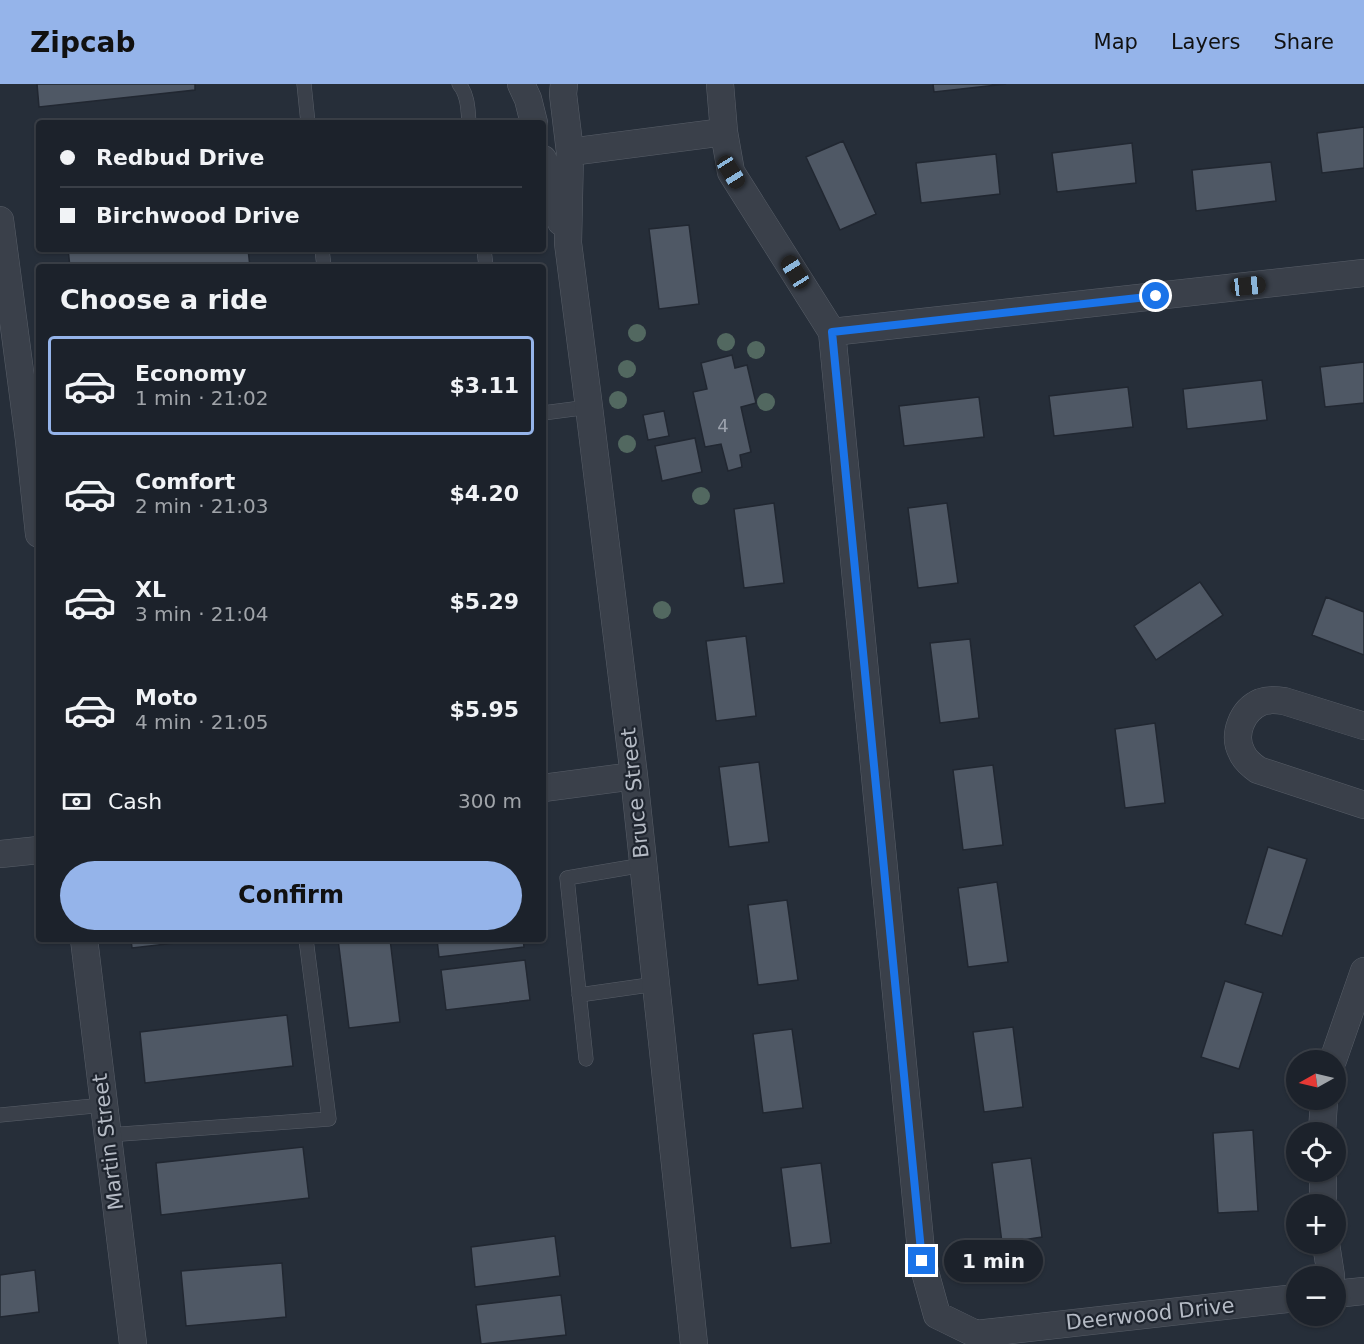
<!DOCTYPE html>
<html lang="en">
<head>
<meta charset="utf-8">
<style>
  :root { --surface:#1c222b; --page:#292f37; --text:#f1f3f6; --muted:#a0a4a9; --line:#3a3f47; --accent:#95b4ea }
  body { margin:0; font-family:"DejaVu Sans",sans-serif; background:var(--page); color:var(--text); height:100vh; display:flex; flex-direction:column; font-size:22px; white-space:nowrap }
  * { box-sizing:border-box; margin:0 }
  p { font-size:20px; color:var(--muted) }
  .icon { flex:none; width:33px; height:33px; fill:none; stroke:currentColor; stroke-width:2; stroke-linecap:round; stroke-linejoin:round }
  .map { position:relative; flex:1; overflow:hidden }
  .drawer { position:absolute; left:36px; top:180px; width:510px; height:678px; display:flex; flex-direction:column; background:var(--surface); border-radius:6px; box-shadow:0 2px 4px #0004,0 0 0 2px var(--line) }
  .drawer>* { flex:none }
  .top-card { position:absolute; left:36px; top:36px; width:510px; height:132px; border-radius:6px; box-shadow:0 2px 4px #0004,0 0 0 2px var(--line); display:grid; align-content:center; height:132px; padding:0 24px; background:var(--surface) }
  .needle { width:39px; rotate:262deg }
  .controls { position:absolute; left:1286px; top:966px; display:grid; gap:12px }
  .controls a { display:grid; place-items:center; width:60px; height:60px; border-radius:50%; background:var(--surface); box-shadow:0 2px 4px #0004,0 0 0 2px var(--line); font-size:30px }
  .end { position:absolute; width:27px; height:27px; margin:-14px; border:8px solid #1a73e8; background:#fff; box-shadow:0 0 0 3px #fff }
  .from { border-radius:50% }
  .bubble { position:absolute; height:42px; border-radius:21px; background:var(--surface); box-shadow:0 2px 4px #0004,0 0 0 2px var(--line); font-size:20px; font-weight:700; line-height:42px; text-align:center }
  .car { position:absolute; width:18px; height:36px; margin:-18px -9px; border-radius:8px; box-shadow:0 0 4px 2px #0007; background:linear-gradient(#222 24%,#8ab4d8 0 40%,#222 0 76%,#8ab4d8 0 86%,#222 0) }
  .top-card b { display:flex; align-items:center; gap:21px; height:57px; font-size:22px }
  .top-card b+b { border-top:2px solid var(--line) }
  .top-card i { width:15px; height:15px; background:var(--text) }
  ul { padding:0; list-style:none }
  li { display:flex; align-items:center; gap:18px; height:99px; margin:0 12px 9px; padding:0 12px; border:3px solid transparent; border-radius:6px }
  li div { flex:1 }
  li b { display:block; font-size:22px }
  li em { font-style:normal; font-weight:700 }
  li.on { border-color:var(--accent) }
  li>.icon { width:54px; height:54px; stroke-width:1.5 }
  h2 { padding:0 24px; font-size:27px; line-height:72px }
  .pay { display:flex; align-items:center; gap:15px; height:66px; padding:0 24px; font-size:22px }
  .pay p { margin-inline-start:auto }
  .primary-button { display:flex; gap:12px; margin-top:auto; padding:12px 24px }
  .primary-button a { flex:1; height:69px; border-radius:36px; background:var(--accent); color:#111; font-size:24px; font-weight:700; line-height:69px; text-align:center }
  header { display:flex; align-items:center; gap:36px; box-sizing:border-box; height:84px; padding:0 30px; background:var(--accent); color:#111 }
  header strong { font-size:28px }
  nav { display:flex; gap:33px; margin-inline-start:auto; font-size:21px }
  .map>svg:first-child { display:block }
</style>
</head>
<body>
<header>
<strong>Zipcab</strong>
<nav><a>Map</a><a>Layers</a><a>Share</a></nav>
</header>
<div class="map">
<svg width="1364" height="1260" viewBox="0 0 1364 1260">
  <rect width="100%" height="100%" fill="#262e39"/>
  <path fill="#4f5865" stroke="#212731" stroke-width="1.5" d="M37 0H195V6L39 23Z
    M933 0H1006L934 8Z
    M1364 43V84L1322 89 1317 49Z
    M843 57 876 130 840 146 806 73Z
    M1132 59 1136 99 1057 108 1052 69Z
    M996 70 1000 110 921 119 916 79Z
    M1271 78 1276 117 1196 127 1192 86Z
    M689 141 699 220 659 225 649 145Z
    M68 165H248L250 183H70Z
    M732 271 735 284 747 281 756 319 741 323 751 368 740 371 742 383 728 387 721 360 705 363 693 308 707 305 701 279Z
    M1364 278V319L1325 323 1320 283Z
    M1262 296 1267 336 1187 345 1183 305Z
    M1128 303 1133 343 1054 352 1049 312Z
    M979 313 984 353 904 362 899 322Z
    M664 327 669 352 648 356 643 331Z
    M695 354 702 388 662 397 655 362Z
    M774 419 784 499 744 504 734 425Z
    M947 419 958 499 918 504 908 424Z
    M1200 498 1223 531 1156 576 1134 542Z
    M1326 513 1364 528V571L1312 551Z
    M746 552 756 632 716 637 706 557Z
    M970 555 979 634 940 639 930 559Z
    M1155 639 1165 719 1125 724 1115 645Z
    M759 678 769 758 729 763 719 683Z
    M993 681 1003 761 963 766 953 686Z
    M1268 763 1307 775 1282 852 1245 840Z
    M997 798 1008 878 968 883 958 804Z
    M787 816 798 896 758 901 748 821Z
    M131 855H210L132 864Z
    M338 855H390L400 938 349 944Z
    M437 855H523L524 863 439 873Z
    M525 876 530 916 446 926 441 886Z
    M1225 897 1263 909 1239 985 1201 973Z
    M287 931 293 982 145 999 140 948Z
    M1013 943 1023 1023 984 1028 973 948Z
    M792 945 803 1024 763 1029 753 950Z
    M1253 1046 1258 1127 1218 1129 1213 1049Z
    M303 1063 309 1114 161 1131 156 1079Z
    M1031 1074 1042 1153 1002 1159 992 1079Z
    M821 1079 831 1159 791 1164 781 1084Z
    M555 1152 560 1192 475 1203 471 1163Z
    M282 1179 286 1233 186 1242 181 1187Z
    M35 1186 39 1228 0 1233V1191Z
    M561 1211 566 1251 481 1260 476 1221Z"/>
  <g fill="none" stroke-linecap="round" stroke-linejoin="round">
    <defs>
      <path id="lane" d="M304 0 308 39
        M459 0C468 11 468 25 469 39
        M322 165 324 183
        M484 165 486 183
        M543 329 589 323
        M579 911 656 900
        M586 975 567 794 643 781
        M0 1031 104 1021
        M108 1051 329 1035 306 855"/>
      <path id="street" d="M521 0 528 15 534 39
        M564 0 563 10 570 68 568 159 589 323 634 692 694 1260
        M720 0 724 48 731 88 832 248 922 1177 937 1231 976 1250 1296 1214
        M570 68 724 48
        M543 75 561 138
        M0 136 29 356 39 450
        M832 248 1364 189
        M1364 642 1284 617C1277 616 1269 615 1261 618 1242 626 1232 651 1242 669 1245 676 1251 681 1258 686L1364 721
        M543 704 634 692
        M0 770 39 766
        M84 855 133 1260
        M1333 976 1364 887
        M1322 1048 1324 1016
        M1323 1088V1120
        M1326 1160 1331 1192
        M1335 1210 1364 1207"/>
    </defs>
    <use href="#lane" stroke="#585e68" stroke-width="15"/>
    <use href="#street" stroke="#585e68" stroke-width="28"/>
    <use href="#lane" stroke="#3a404a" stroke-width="14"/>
    <use href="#street" stroke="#3a404a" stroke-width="27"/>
  </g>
  <g fill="#526860">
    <circle cx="637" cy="249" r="9"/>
    <circle cx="726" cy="258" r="9"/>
    <circle cx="756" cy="266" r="9"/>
    <circle cx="627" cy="285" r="9"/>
    <circle cx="618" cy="316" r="9"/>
    <circle cx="766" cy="318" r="9"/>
    <circle cx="627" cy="360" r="9"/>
    <circle cx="701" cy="412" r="9"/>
    <circle cx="662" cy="526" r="9"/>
  </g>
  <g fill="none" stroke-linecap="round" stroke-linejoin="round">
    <path stroke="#1a73e8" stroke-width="8" d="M922 1177 832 248 1156 212"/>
  </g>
  <g text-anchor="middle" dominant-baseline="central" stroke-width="4.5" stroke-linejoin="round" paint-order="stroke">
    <g font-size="18" fill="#9ca2ad">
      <text x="723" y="341">4</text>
    </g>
    <g font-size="21" fill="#b5bbc5" stroke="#1f252f">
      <text transform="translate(635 709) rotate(-96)">Bruce Street</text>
      <text transform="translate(108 1058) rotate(-97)">Martin Street</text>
      <text transform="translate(1150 1230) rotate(-6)">Deerwood Drive</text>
    </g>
  </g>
</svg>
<div class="controls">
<a><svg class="needle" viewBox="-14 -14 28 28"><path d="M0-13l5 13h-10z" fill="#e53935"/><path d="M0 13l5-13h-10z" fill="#a0a4a9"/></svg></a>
<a><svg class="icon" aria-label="locate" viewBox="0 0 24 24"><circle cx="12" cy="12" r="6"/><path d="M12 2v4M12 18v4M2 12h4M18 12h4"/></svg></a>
<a>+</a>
<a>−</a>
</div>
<i class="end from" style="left:1156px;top:212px"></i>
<i class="end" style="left:922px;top:1177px"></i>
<div class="bubble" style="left:944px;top:1156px;width:99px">1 min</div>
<i class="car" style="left:731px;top:88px;rotate:148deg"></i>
<i class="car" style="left:795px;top:188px;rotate:328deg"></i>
<i class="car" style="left:1248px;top:202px;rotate:84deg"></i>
<div class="top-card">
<b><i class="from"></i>Redbud Drive</b>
<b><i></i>Birchwood Drive</b>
</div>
<section class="drawer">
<h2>Choose a ride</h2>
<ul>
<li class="on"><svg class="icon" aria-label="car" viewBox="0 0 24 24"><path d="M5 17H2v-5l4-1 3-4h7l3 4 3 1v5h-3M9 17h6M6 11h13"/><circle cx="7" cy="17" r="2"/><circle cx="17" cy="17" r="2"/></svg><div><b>Economy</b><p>1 min · 21:02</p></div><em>$3.11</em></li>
<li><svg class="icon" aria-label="car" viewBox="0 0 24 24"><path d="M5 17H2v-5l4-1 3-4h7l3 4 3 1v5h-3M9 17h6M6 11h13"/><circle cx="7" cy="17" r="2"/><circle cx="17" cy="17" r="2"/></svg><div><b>Comfort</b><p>2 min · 21:03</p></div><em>$4.20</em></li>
<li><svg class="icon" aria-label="car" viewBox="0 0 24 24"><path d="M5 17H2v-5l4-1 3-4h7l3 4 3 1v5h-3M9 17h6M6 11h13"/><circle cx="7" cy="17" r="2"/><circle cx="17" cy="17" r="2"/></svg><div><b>XL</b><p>3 min · 21:04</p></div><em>$5.29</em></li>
<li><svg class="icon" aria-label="car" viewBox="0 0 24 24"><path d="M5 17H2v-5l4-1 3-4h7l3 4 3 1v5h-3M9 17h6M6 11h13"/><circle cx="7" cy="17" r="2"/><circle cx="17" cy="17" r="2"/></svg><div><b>Moto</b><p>4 min · 21:05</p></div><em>$5.95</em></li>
</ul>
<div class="pay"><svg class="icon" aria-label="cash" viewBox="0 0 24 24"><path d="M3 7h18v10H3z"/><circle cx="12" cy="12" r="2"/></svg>Cash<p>300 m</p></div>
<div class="primary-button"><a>Confirm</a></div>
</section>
</div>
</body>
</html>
